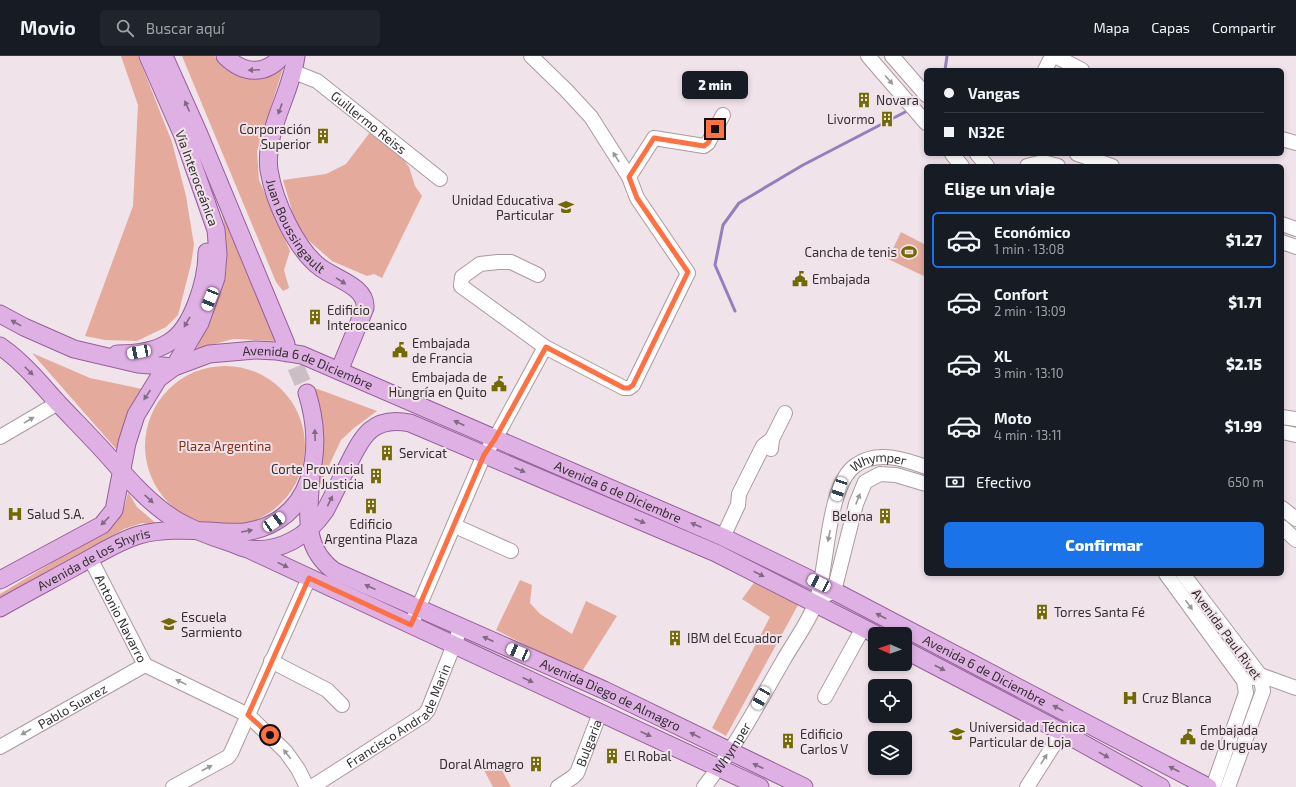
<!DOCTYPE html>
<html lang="es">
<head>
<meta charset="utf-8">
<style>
  :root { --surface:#171b24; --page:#20242c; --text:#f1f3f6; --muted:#9ea1a6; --line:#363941; --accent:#1a73e8 }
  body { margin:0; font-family:"Exo 2",sans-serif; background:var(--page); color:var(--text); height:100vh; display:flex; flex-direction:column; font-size:15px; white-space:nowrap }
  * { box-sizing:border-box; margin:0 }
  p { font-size:13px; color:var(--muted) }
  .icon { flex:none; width:22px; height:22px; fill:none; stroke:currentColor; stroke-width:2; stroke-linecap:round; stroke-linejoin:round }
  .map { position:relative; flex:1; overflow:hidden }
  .details { position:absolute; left:924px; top:108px; width:360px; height:412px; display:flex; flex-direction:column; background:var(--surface); border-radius:6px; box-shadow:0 2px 6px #0003 }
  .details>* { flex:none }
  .hud { position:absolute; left:924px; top:12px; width:360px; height:88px; border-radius:6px; box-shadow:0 2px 6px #0003; display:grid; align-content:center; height:88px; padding:0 20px; background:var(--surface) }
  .needle { width:26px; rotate:272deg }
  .buttons { position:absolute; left:868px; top:571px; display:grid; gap:8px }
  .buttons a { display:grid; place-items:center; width:44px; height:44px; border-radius:6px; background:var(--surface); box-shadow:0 2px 6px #0003; font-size:20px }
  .end { position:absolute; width:18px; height:18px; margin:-9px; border:5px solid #ff7043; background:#111; box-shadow:0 0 0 2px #111 }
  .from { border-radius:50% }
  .bubble { position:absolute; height:28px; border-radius:6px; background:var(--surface); box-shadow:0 2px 6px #0003; font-size:13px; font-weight:800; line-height:28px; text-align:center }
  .car { position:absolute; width:12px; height:24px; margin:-12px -6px; border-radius:5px; box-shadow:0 0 3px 1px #0007; background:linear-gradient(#fff 24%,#345 0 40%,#fff 0 76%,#345 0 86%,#fff 0) }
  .hud b { display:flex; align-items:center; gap:14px; height:38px; font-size:15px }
  .hud b+b { border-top:1px solid var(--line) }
  .hud i { width:10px; height:10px; background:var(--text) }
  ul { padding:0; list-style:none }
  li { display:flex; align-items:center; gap:12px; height:56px; margin:0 8px 6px; padding:0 12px; border:2px solid transparent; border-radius:6px }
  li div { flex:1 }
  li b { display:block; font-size:15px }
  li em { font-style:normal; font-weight:800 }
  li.current { border-color:var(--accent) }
  li>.icon { width:36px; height:36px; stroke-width:1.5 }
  h2 { padding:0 20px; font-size:18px; line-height:48px }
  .pay { display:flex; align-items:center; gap:10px; height:44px; padding:0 20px; font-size:15px }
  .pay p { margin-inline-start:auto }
  .cta { display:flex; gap:8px; margin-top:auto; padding:8px 20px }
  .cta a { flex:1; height:46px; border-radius:6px; background:var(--accent); color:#fff; font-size:16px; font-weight:800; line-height:46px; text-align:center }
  header { display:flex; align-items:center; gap:24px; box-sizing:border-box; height:56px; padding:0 20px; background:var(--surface); border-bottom:1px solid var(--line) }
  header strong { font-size:19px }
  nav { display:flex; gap:22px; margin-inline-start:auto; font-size:14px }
  .search { width:280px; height:36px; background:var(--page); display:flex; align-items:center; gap:10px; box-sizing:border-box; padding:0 14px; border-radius:6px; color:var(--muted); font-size:15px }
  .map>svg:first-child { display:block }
</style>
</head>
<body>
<header>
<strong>Movio</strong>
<div class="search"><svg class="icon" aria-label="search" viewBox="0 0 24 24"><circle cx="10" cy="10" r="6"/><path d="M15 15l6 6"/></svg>Buscar aquí</div>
<nav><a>Mapa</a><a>Capas</a><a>Compartir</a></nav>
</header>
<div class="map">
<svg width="1296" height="731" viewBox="0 0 1296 731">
  <rect width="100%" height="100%" fill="#f1e3ea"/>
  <path fill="#e4aa9c" d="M121 0H138L172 86 186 140 194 189 191 208 178 259 166 271 137 285 105 284 85 280 133 150 138 49Z
    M182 0H214L225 13 241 20 286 3 257 95 259 124 290 195 284 214 289 232 283 235 276 226Z
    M371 75 401 100 409 111 415 130 422 140 382 222 374 218 367 220 332 205 307 183 295 165 283 124 326 118 346 108Z
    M214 134 276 285 233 283 196 293C218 248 231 217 224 167 222 156 217 145 214 134Z
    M901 176 926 189V221L888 203Z
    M32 297 90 322 142 333 117 394Z
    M145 390a80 80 0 1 1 160 0a80 80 0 1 1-160 0Z
    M315 332 377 355 354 372 341 384 320 429 322 371Z
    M128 436 137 451 159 470 142 467 124 473 0 544V538L91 483 120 458 125 449Z
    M520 524 532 529 530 547 540 558 572 578 586 545 617 560 581 617 496 574Z
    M756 524 798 542V549L726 680 712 672 770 561 742 543Z
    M498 707 511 731H493L484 714Z"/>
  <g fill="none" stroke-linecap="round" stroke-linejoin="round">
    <path stroke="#957ebe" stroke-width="3" d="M945 14 947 0
      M735 255 715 209 723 169 739 147 803 109 909 54"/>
    <path stroke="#cbbfc5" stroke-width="17" stroke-dasharray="17 8" stroke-linecap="butt" d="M286 288 307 337"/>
    <defs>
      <g id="minor">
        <path d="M531 0 565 33 591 61 629 121 637 142 688 217 633 329 629 332H624L545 291 461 230 462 221 480 208 498 206H511L538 219"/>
        <path d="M868 0 926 67"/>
        <path d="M892 0 926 39"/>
        <path d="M1055 0 1082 14"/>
        <path d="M1045 14 1052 0"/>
        <path id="s1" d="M294 16 317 25 440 123"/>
        <path d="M1282 83 1296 87"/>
        <path d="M952 98 962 110"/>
        <path d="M977 98 987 110"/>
        <path d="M1077 98 1112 110"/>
        <path d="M1027 110 1043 106 1058 110"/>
        <path d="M629 121 654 82 704 90 708 87 723 59"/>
        <path d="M1282 168 1296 173"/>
        <path d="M1282 186 1296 191"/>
        <path d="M1282 361 1296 363"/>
        <path d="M1282 376 1296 379"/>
        <path d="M0 381 58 347"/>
        <path d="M771 393 772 383 785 357"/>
        <path d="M1282 452 1296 463"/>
        <path d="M455 470 511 495"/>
        <path d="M1282 471 1296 484"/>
        <path d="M723 481 738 449 739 438 763 390 772 383"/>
        <path id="s2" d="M90 502 145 609 248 659 286 696 298 713 307 731"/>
        <path d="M1166 518 1244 625 1246 637 1213 731"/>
        <path d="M1183 518 1260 619 1263 635 1228 731"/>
        <path d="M825 539 834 535 856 448 865 426 880 418 896 419 926 428"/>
        <path d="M411 569 484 399 495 383 545 291"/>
        <path d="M271 605 327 634 342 649"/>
        <path d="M1254 622 1260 619 1296 632"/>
        <path d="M825 641 863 572"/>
        <path id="s3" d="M0 691 145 609"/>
        <path d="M173 731 228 701 231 697 309 522"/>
        <path id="s4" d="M314 731 315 729 424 659 428 654 461 571"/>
        <path id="s5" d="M558 731 573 721 577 717 600 657"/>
        <path id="s6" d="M704 731C735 692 758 648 783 605 793 587 809 566 816 546 828 514 826 429 856 409 877 394 904 403 926 411"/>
        <path d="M1027 731 1062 676"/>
      </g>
      <g id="major">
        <path d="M164 0 198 76 286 288"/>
        <path d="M225 0C243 18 265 20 282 0"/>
        <path id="s7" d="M296 0C291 39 264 74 269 114 274 145 296 194 321 212 336 223 367 231 365 252L339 315"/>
        <path id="s8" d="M0 258 24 271 74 293 138 308 174 311 209 298 255 294 277 295 302 299 723 481 834 535 1208 731"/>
        <path d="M0 290C22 305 40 327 58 347 75 365 93 383 110 402 129 424 150 448 176 464 193 474 212 481 231 487 237 489 243 492 248 493 280 497 308 480 325 455 333 440 340 425 347 411 362 381 372 359 410 367L716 497 875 578"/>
        <path d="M117 298C134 298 154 296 168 287 193 273 207 223 207 196"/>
        <path id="s9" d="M311 420C309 457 301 490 334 515L604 634 804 731"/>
        <path d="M250 494 760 731"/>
        <path d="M0 524 102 469 114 454 127 387 136 359 158 323 174 311 200 267 216 222 218 198 216 174 183 80 148 0"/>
        <path id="s10" d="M0 552C26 537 53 523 80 508 99 498 118 485 139 479 161 473 186 474 208 475 220 476 233 477 245 476 315 465 325 393 307 337"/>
        <path d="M905 594 1062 676 1161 731"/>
      </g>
    </defs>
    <use href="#minor" stroke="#a89ba1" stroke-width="16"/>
    <use href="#major" stroke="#95609a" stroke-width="19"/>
    <use href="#minor" stroke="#fff" stroke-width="14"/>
    <use href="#major" stroke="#dfb0e4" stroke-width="17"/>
  </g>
  <defs><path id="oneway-solid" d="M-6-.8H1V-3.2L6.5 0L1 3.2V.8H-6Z"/></defs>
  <g fill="#826982">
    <use href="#oneway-solid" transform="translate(254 14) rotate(178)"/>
    <use href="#oneway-solid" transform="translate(187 50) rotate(-114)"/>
    <use href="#oneway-solid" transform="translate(280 53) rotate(110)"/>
    <use href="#oneway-solid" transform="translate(341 225) rotate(32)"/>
    <use href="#oneway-solid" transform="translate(187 266) rotate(120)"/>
    <use href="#oneway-solid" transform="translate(16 267) rotate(-151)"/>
    <use href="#oneway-solid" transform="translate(29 315) rotate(45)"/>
    <use href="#oneway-solid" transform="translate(147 339) rotate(124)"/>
    <use href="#oneway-solid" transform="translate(459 367) rotate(-156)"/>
    <use href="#oneway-solid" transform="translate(315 379) rotate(-92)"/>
    <use href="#oneway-solid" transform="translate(520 414) rotate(23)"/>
    <use href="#oneway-solid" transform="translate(149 443) rotate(43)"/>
    <use href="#oneway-solid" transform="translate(330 445) rotate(-64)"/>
    <use href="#oneway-solid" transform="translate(105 465) rotate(135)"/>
    <use href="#oneway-solid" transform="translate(640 465) rotate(23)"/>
    <use href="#oneway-solid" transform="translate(696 469) rotate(-157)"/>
    <use href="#oneway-solid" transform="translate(247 475) rotate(-10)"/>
    <use href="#oneway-solid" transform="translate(283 509) rotate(26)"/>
    <use href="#oneway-solid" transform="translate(759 518) rotate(27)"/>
    <use href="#oneway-solid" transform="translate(370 531) rotate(-156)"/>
    <use href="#oneway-solid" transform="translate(881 560) rotate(-152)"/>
    <use href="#oneway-solid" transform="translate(488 583) rotate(-156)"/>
    <use href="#oneway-solid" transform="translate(940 612) rotate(28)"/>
    <use href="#oneway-solid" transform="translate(528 624) rotate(25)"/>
    <use href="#oneway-solid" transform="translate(1058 652) rotate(-153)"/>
    <use href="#oneway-solid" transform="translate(646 678) rotate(25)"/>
    <use href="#oneway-solid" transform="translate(695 679) rotate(-153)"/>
    <use href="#oneway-solid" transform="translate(1104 699) rotate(29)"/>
    <use href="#oneway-solid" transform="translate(758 710) rotate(-155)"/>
    <use href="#oneway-solid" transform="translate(1174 713) rotate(-152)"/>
  </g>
  <g fill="#9a9798">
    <use href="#oneway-solid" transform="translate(889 24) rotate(49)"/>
    <use href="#oneway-solid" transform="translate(616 101) rotate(-122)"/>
    <use href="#oneway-solid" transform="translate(29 364) rotate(-31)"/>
    <use href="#oneway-solid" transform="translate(858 443) rotate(-68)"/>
    <use href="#oneway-solid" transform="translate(829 480) rotate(101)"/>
    <use href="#oneway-solid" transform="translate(1189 549) rotate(54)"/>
    <use href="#oneway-solid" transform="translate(181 626) rotate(-154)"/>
    <use href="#oneway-solid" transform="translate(26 676) rotate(150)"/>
    <use href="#oneway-solid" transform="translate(287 698) rotate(-128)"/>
    <use href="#oneway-solid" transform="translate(1044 703) rotate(-58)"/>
    <use href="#oneway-solid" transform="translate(207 712) rotate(-28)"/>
  </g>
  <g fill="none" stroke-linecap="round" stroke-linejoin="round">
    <path stroke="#ff7043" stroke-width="5" d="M270 679 248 659 309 522 411 569 484 399 495 383 546 291 624 332H629L633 329 688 216 637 142 629 121 654 82 704 90 708 87 715 73"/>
  </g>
  <defs>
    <symbol id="building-bare" viewBox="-9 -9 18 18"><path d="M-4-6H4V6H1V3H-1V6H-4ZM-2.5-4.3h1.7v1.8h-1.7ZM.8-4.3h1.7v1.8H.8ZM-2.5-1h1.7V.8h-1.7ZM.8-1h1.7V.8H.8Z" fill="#716901" stroke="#f1e3ea" stroke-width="2.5" paint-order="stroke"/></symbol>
    <symbol id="university-bare" viewBox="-9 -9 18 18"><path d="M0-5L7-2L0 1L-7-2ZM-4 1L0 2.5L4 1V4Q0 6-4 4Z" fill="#716901" stroke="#f1e3ea" stroke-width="2.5" paint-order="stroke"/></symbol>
    <symbol id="stadium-bare" viewBox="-9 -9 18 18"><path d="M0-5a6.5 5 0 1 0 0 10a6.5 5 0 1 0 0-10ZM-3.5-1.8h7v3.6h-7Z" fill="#716901" stroke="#f1e3ea" stroke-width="2.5" paint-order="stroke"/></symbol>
    <symbol id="civic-bare" viewBox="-9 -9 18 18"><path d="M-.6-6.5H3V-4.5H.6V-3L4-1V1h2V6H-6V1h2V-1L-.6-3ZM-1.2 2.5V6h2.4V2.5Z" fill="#716901" stroke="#f1e3ea" stroke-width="2.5" paint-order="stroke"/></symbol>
    <symbol id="hospital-bare" viewBox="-9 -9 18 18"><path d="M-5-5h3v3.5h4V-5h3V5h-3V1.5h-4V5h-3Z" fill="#716901" stroke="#f1e3ea" stroke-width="2.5" paint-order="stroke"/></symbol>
    <symbol id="school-bare" viewBox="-9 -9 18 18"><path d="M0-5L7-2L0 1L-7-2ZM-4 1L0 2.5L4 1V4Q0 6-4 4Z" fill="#716901" stroke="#f1e3ea" stroke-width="2.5" paint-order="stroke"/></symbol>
  </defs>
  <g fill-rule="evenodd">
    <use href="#building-bare" x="853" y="33" width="22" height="22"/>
    <use href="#building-bare" x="876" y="52" width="22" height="22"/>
    <use href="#building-bare" x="312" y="69" width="22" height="22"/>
    <use href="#university-bare" x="555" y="140" width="22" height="22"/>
    <use href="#stadium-bare" x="898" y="185" width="22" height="22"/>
    <use href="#civic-bare" x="789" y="212" width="22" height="22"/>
    <use href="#building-bare" x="304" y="250" width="22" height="22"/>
    <use href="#civic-bare" x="389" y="283" width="22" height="22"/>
    <use href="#civic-bare" x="488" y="317" width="22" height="22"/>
    <use href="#building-bare" x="376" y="386" width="22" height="22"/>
    <use href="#building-bare" x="365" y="409" width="22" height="22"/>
    <use href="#building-bare" x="360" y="439" width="22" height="22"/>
    <use href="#hospital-bare" x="4" y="447" width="22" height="22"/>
    <use href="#building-bare" x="874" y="449" width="22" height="22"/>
    <use href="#building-bare" x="1031" y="545" width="22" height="22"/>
    <use href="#school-bare" x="158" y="557" width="22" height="22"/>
    <use href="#building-bare" x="664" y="571" width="22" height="22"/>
    <use href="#hospital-bare" x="1119" y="631" width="22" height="22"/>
    <use href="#university-bare" x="946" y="667" width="22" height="22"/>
    <use href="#civic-bare" x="1177" y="670" width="22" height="22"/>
    <use href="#building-bare" x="777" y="674" width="22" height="22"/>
    <use href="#building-bare" x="601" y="689" width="22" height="22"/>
    <use href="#building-bare" x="525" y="697" width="22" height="22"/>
  </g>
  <g text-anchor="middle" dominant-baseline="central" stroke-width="4" stroke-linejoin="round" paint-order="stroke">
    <g font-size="13" fill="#352f32" stroke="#f1e3ea" text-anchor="start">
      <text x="876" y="44">Novara</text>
      <text x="875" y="63" text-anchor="end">Livormo</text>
      <text x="311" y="73" text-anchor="end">Corporación<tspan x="311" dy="15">Superior</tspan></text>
      <text x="554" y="144" text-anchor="end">Unidad Educativa<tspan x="554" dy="15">Particular</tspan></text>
      <text x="897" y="196" text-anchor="end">Cancha de tenis</text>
      <text x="812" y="223">Embajada</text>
      <text x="327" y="254">Edificio<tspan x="327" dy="15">Interoceanico</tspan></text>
      <text x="412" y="287">Embajada<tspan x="412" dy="15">de Francia</tspan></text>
      <text x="487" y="321" text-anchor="end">Embajada de<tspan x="487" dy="15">Hungría en Quito</tspan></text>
      <text x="399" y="397">Servicat</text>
      <text x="364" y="413" text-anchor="end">Corte Provincial<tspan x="364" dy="15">De Justicia</tspan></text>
      <text x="27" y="458">Salud S.A.</text>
      <text x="873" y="460" text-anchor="end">Belona</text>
      <text x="371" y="468" text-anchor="middle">Edificio<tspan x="371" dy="15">Argentina Plaza</tspan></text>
      <text x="1054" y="556">Torres Santa Fé</text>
      <text x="181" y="561">Escuela<tspan x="181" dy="15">Sarmiento</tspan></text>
      <text x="687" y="582">IBM del Ecuador</text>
      <text x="1142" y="642">Cruz Blanca</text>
      <text x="969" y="671">Universidad Técnica<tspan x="969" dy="15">Particular de Loja</tspan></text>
      <text x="1200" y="674">Embajada<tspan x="1200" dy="15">de Uruguay</tspan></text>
      <text x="800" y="678">Edificio<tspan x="800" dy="15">Carlos V</tspan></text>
      <text x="624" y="700">El Robal</text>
      <text x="524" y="708" text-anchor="end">Doral Almagro</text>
    </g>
    <g font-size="13" fill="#352f32" stroke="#f1e3ea">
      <text stroke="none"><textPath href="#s1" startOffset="91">Guillermo Reiss</textPath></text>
      <text transform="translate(197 122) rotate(70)">Vía Interoceánica</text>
      <text stroke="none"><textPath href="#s7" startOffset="181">Juan Boussingault</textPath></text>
      <text stroke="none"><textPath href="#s8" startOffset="323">Avenida 6 de Diciembre</textPath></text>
      <text stroke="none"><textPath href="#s6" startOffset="385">Whymper</textPath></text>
      <text stroke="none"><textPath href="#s8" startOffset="659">Avenida 6 de Diciembre</textPath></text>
      <text stroke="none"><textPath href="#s10" startOffset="106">Avenida de los Shyris</textPath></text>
      <text stroke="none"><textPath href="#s2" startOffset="68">Antonio Navarro</textPath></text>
      <text transform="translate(1227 578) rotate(54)">Avenida Paul Rivet</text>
      <text stroke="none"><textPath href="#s8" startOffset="1067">Avenida 6 de Diciembre</textPath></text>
      <text stroke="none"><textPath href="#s9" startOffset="406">Avenida Diego de Almagro</textPath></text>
      <text stroke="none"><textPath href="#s3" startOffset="83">Pablo Suarez</textPath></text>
      <text stroke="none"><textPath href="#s4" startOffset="114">Francisco Andrade Marin</textPath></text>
      <text stroke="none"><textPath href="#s5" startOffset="56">Bulgaria</textPath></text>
      <text stroke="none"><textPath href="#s6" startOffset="48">Whymper</textPath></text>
    </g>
    <g font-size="13" fill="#872e1a" stroke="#f1e3ea">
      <text x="225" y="390">Plaza Argentina</text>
    </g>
  </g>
</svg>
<div class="buttons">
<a><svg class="needle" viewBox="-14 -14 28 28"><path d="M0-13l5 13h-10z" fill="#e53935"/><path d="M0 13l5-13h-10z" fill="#9ea1a6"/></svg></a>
<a><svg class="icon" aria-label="locate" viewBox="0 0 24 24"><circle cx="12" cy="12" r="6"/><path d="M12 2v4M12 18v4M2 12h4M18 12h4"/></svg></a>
<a><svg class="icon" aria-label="layers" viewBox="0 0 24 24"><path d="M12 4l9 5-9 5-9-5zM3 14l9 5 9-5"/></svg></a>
</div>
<i class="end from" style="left:270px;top:679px"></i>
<i class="end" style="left:715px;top:73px"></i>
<div class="bubble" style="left:682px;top:15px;width:66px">2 min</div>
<i class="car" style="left:210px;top:243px;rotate:202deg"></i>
<i class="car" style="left:139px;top:296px;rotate:259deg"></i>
<i class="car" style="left:839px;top:433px;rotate:199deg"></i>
<i class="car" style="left:274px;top:466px;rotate:55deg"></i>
<i class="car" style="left:819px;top:527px;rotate:296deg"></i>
<i class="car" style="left:518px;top:596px;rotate:293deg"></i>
<i class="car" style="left:761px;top:642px;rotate:210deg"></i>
<div class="hud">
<b><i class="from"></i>Vangas</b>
<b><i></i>N32E</b>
</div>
<section class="details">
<h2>Elige un viaje</h2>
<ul>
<li class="current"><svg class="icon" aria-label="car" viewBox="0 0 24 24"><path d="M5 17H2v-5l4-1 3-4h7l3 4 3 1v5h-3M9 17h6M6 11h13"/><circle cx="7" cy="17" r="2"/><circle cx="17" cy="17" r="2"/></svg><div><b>Económico</b><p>1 min · 13:08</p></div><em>$1.27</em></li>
<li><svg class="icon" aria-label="car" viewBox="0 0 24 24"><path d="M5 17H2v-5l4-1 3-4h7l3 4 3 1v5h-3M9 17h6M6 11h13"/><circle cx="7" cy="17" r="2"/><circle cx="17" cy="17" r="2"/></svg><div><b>Confort</b><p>2 min · 13:09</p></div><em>$1.71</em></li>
<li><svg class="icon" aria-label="car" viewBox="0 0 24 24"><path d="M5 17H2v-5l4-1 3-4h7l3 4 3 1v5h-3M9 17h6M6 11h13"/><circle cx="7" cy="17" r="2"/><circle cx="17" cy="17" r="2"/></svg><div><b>XL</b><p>3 min · 13:10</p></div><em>$2.15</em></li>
<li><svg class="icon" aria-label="car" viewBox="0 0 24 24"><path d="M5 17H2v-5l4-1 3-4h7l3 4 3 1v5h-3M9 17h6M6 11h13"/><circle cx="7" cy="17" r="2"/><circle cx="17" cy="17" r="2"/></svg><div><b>Moto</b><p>4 min · 13:11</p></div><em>$1.99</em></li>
</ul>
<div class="pay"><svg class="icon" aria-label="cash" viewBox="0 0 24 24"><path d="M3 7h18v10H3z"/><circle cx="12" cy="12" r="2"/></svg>Efectivo<p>650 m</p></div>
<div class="cta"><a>Confirmar</a></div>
</section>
</div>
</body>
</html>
